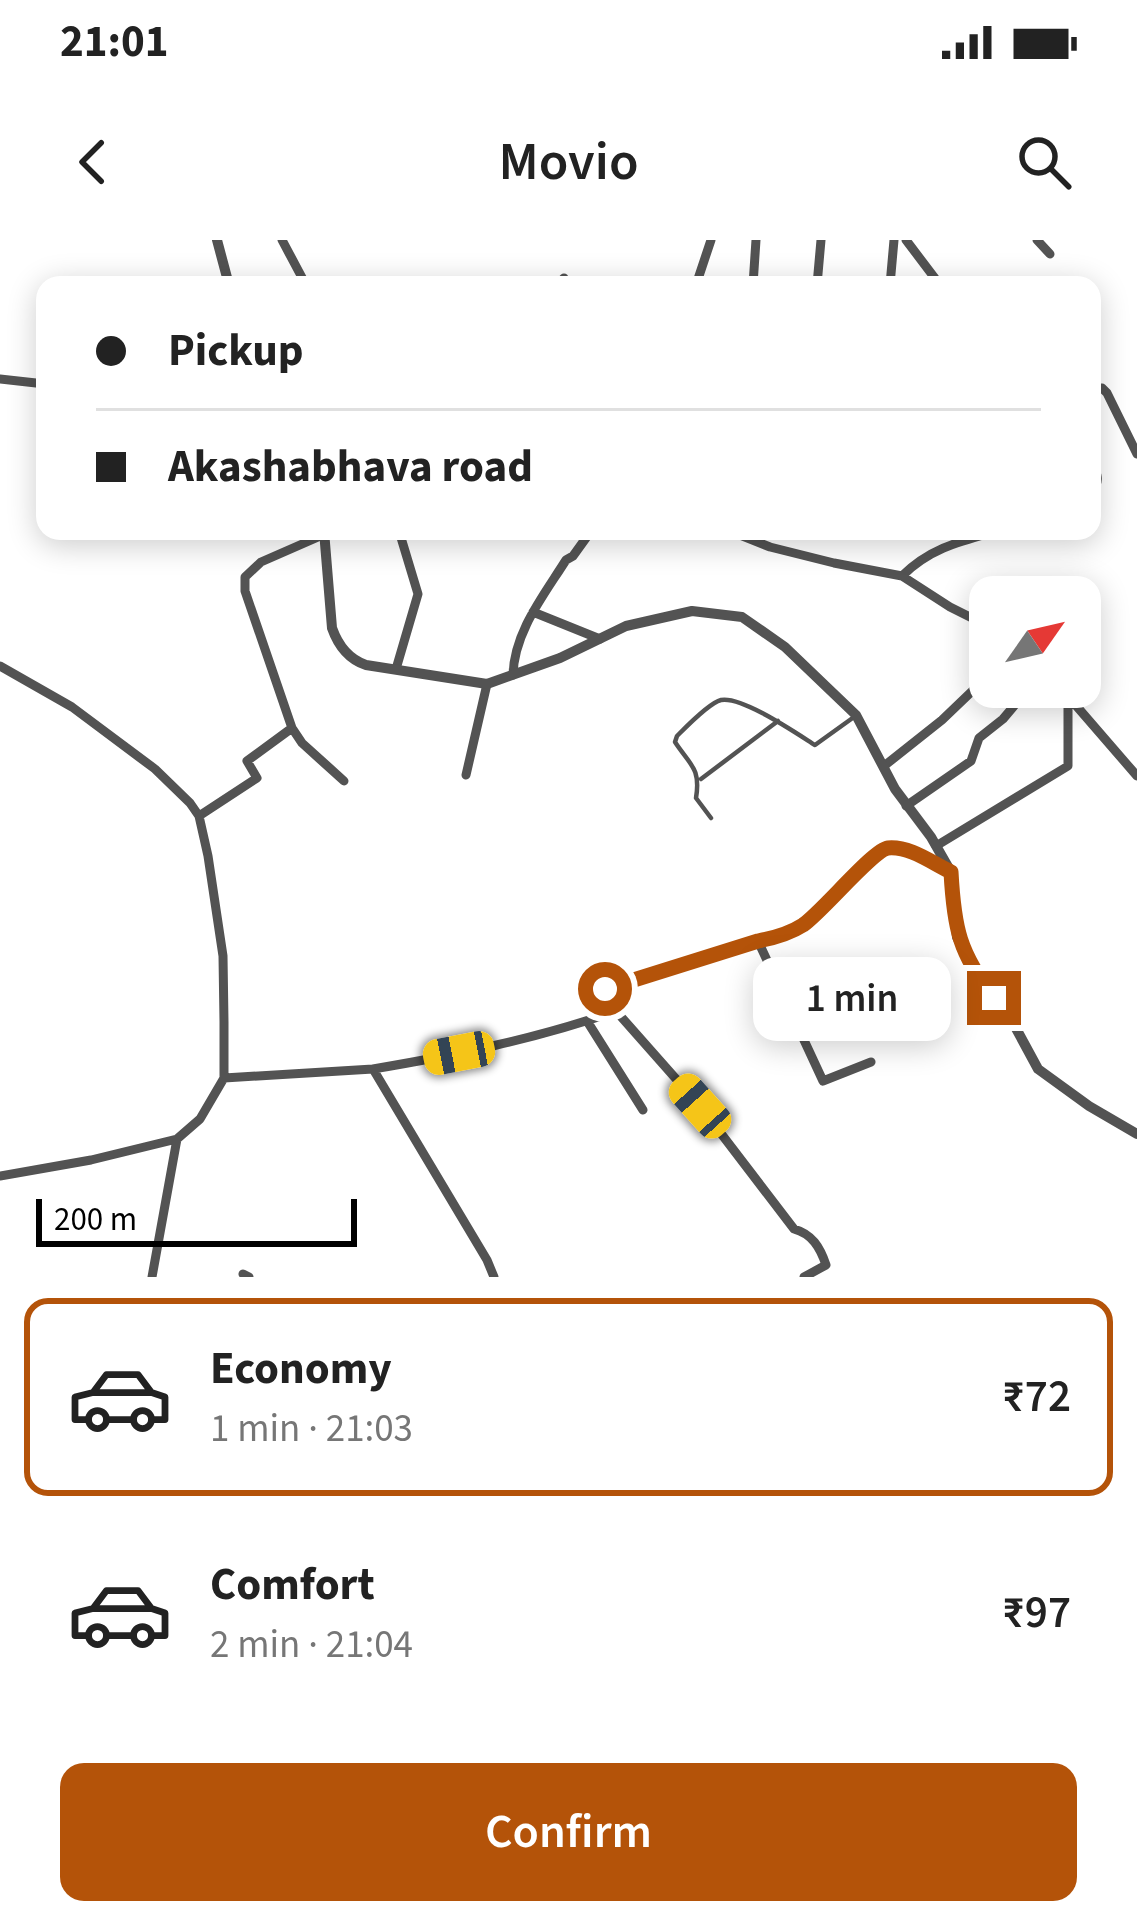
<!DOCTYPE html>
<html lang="en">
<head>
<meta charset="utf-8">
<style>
  :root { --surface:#fff; --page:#f6f6f6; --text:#222; --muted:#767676; --line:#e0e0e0; --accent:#b45309 }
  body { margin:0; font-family:"Source Sans 3",sans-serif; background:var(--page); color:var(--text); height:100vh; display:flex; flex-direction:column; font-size:45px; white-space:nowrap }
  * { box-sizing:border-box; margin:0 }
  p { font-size:39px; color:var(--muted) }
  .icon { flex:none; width:66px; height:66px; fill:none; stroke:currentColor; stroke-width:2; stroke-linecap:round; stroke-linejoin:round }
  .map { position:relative; height:1037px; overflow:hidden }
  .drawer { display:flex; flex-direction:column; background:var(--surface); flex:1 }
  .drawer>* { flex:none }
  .top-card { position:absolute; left:36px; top:36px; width:1065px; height:264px; border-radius:24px; box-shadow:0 6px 30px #0003; display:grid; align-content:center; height:264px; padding:0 60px; background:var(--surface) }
  .needle { width:78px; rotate:56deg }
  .controls { position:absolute; left:969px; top:336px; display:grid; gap:24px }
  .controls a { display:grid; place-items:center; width:132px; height:132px; border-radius:24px; background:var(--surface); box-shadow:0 6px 30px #0003; font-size:60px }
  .scale { position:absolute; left:36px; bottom:30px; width:321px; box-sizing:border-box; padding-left:12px; border:6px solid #000; border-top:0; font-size:33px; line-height:42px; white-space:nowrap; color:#000; -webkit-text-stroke:9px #fff; paint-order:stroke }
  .end { position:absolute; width:54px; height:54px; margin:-27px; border:15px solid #b45309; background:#fff; box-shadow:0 0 0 6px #fff }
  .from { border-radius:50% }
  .bubble { position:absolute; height:84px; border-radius:24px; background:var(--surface); box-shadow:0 6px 30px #0003; font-size:39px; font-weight:600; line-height:84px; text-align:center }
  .car { position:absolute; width:36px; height:72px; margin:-36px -18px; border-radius:15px; box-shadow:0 0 9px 3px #0007; background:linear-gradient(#f5c518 24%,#345 0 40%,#f5c518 0 76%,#345 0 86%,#f5c518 0) }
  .top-card b { display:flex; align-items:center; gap:42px; height:114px; font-size:45px }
  .top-card b+b { border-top:3px solid var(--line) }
  .top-card i { width:30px; height:30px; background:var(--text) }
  ul { padding:21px 0 0; list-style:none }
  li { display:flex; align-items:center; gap:36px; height:198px; margin:0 24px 18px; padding:0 36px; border:6px solid transparent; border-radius:24px }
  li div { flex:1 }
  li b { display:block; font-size:45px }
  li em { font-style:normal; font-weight:600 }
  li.selected { border-color:var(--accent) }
  li>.icon { width:108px; height:108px; stroke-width:1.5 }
  .cta { display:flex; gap:24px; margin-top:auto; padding:24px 60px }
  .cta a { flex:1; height:138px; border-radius:24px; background:var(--accent); color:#fff; font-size:48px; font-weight:600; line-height:138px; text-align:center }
  .status { display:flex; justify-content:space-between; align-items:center; height:84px; padding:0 60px; background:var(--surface); direction:ltr }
  .status svg { height:33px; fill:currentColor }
  header { display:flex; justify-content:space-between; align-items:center; height:156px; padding:0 60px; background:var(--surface); font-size:54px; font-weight:600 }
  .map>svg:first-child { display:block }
</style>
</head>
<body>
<div class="status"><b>21:01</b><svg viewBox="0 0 49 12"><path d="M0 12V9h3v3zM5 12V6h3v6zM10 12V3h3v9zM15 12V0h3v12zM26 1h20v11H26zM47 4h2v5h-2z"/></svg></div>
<header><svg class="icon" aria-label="back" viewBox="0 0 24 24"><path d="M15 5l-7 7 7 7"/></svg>Movio<svg class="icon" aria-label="search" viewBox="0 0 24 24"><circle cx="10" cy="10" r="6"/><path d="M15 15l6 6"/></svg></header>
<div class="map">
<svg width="1137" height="1037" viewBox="0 0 1137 1037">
  <rect width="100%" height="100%" fill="#fff"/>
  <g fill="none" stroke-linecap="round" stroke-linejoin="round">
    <path stroke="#535353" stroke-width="4.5" d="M701 539 778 481
      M711 578 696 558C701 528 690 525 675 502L677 496C686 487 709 463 721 460 742 456 796 493 815 505L854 477"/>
    <path stroke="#535353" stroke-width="9" d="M282 0 306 45
      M906 0 940 45
      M1037 0 1050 14
      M557 45 564 38
      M696 45 711 0
      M753 45 756 0
      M817 45 821 0
      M890 45 894 0
      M0 139 45 144
      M1092 150 1102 148 1107 153 1137 214
      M1092 224C1097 233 1101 242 1092 249
      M730 291 770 307 834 323 902 336 950 367 990 387
      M325 294 261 322 245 337V351L292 488 302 503 344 541
      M902 336C930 308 961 301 997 291
      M533 372 600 399
      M0 426 72 467 155 529 190 563 199 576 208 616 223 716 224 782V838L200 879 177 899 91 920 0 936
      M396 429 418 354 399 291
      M513 435C514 392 544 355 566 320L573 316 591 291
      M1060 447 1137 536
      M884 526 942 480 990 434
      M466 535 487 444
      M906 566 971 521 979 498 1003 479 1030 447
      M199 576 257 538 247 521 292 488
      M936 606 1068 526V457
      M758 701 823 841 871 822
      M616 771 700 866 794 989C812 994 820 1007 826 1025L804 1037
      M587 781 643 870
      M373 829C456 815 536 799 616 771L606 749 758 701C774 698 789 694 803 685 823 671 873 610 888 608 910 606 932 623 951 632
      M224 838 373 829 487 1020 494 1037
      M243 1034 249 1037
      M152 1037 177 899"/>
    <path stroke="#535353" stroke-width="10" d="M217 0 229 45
      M324 291 332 388C338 405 348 419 366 425L487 444 560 418 626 386 692 371 742 377 785 407 856 475 895 549 931 597 951 632 957 697 976 735 1012 781 1038 829 1089 866 1137 894"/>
  </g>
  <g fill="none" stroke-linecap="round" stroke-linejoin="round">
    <path stroke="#b45309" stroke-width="15" d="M605 749 758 701C774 698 789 694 803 685 823 671 873 610 888 608 910 606 932 623 951 632 954 688 959 713 994 758"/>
  </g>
</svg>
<div class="controls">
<a><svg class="needle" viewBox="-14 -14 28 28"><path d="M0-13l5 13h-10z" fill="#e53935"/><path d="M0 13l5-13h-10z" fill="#767676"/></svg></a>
</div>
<div class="scale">200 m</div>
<i class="end from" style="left:605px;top:749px"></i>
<i class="end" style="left:994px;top:758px"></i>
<div class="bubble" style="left:753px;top:717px;width:198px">1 min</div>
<i class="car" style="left:459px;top:813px;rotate:259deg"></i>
<i class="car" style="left:700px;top:866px;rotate:318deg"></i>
<div class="top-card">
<b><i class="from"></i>Pickup</b>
<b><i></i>Akashabhava road</b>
</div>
</div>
<section class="drawer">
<ul>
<li class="selected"><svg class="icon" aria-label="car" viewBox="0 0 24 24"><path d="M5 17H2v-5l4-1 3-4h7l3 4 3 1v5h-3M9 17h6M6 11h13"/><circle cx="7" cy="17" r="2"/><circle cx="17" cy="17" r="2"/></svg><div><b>Economy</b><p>1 min · 21:03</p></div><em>₹72</em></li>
<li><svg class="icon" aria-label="car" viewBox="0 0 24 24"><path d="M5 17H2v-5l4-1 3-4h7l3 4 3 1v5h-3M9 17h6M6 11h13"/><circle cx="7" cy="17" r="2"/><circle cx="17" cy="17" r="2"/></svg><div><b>Comfort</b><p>2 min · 21:04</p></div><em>₹97</em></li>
</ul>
<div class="cta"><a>Confirm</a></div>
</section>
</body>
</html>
